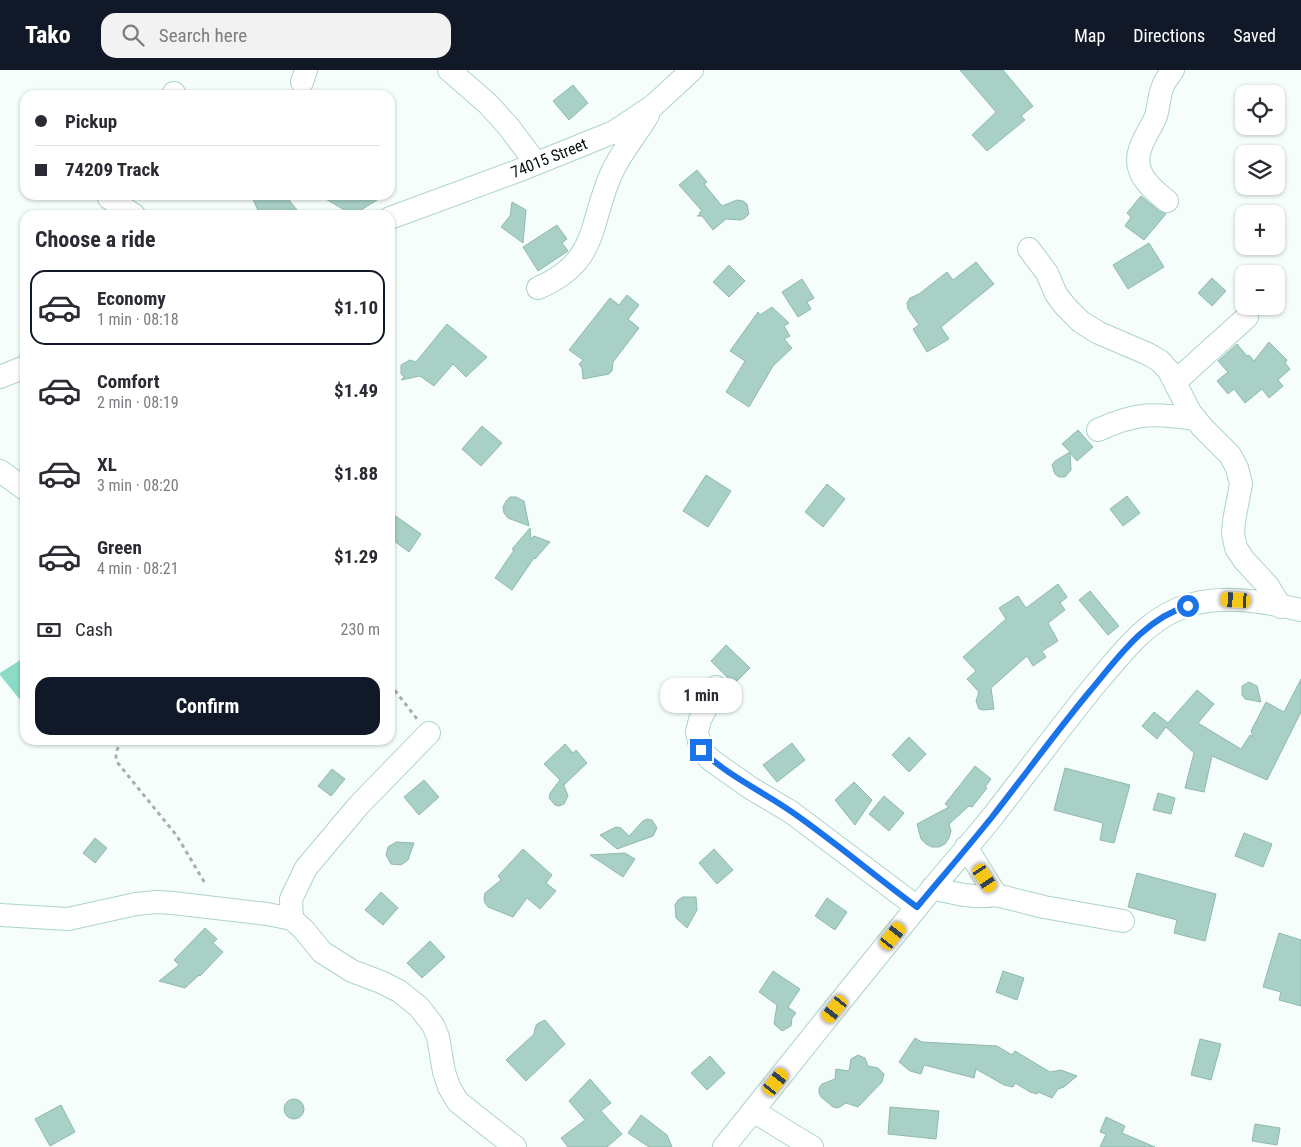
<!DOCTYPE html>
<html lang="en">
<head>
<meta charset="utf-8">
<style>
  :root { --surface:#fff; --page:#f2f2f3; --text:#2b2b33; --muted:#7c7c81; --line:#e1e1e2; --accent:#111827 }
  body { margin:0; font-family:"Roboto Condensed",sans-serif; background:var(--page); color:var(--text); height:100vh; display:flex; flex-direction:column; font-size:19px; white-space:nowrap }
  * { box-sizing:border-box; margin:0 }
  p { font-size:16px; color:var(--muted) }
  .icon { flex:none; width:28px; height:28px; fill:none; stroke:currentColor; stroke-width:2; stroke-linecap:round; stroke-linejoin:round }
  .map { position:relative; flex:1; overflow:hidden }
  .details { position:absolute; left:20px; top:140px; width:375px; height:535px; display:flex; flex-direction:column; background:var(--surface); border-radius:15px; box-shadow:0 1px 4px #0004 }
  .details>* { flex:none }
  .top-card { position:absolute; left:20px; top:20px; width:375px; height:110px; border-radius:15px; box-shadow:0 1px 4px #0004; display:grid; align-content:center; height:110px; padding:0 15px; background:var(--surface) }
  .controls { position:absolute; left:1235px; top:15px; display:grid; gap:10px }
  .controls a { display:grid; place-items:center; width:50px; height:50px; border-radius:10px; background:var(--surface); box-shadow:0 1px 4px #0004; font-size:25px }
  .end { position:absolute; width:22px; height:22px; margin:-11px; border:6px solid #1a73e8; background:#fff; box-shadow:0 0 0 2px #fff }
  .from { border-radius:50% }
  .bubble { position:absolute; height:35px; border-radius:15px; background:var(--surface); box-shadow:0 1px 4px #0004; font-size:16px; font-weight:700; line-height:35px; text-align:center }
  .car { position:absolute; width:15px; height:30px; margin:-15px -8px; border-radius:6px; box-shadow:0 0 4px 1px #0007; background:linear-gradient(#f5c518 24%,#345 0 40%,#f5c518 0 76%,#345 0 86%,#f5c518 0) }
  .top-card b { display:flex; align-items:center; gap:18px; height:48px; font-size:19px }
  .top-card b+b { border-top:1px solid var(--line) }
  .top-card i { width:12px; height:12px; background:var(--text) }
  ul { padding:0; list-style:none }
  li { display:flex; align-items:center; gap:15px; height:75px; margin:0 10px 8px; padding:0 5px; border:2px solid transparent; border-radius:15px }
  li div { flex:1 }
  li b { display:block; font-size:19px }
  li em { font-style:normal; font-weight:700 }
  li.selected { border-color:var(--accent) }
  li>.icon { width:45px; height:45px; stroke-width:1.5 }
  h2 { padding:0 15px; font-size:22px; line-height:60px }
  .pay { display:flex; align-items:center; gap:12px; height:55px; padding:0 15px; font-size:19px }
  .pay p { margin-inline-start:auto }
  .primary-button { display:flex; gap:10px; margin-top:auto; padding:10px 15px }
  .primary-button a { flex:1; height:58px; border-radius:15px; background:var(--accent); color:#fff; font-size:20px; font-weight:700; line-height:58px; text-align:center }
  header { display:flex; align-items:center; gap:30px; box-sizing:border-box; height:70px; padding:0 25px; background:var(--accent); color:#fff }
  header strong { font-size:24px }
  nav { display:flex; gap:28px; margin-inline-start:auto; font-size:18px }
  .search { width:350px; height:45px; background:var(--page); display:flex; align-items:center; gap:12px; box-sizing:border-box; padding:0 18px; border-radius:15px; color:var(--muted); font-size:19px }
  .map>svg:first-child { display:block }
</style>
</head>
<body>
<header>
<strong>Tako</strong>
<div class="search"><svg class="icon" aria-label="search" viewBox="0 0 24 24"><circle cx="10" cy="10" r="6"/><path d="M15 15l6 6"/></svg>Search here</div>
<nav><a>Map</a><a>Directions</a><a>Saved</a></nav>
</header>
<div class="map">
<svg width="1301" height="1077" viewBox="0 0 1301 1077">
  <rect width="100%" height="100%" fill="#f6fefb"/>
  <path fill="#8bdbc7" d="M25 587V636L0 605V603Z"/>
  <path fill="#a8d0c6" stroke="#91b9ae" d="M960 0H1003L1033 36 1021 46 1025 50 987 81 972 65 996 42Z
    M573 15 588 33 569 50 553 31Z
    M697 100 707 112 704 114 722 136 737 130 743 131 747 134 749 144 745 148 741 150 726 149 713 160 702 146H697L700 145 699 143 702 141 679 115Z
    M251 125H285L301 145H260Z
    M319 125H385L353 145Z
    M1141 126 1159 141 1166 144 1144 170 1125 156 1131 147 1127 143Z
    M512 132 526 140 523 173 501 157 510 146Z
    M557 155 567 169 562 173 568 181 538 201 523 177Z
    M1149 173 1164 197 1128 219 1113 195Z
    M976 192 994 214 941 257 949 269 927 282 913 259 919 255 908 239 907 233 910 228 919 224 947 202 953 210Z
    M729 195 745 211 729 227 713 212Z
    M1212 208 1226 221 1212 236 1198 223Z
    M802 209 814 228 807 232 811 239 798 247 782 222Z
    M627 225 639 235 628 249 639 258 613 292 612 301 609 304 583 309 582 298 579 294 583 290 569 280 610 228 619 235Z
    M772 237 789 253 784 256 790 266 784 269 792 278 773 296 749 337 726 322 745 291 730 281 758 242 760 245Z
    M447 254 487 287 466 307 453 294 434 316 420 306 401 310 404 307 401 304V295L410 290 416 292Z
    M1269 272 1287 290 1285 293 1290 299 1278 310 1283 316 1269 328 1262 319 1245 333 1234 319 1228 324 1217 311 1228 302 1218 291 1237 274 1247 286 1249 285 1254 291Z
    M482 356 502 373 481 396 462 379Z
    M1078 360 1093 377 1077 391 1070 383 1071 400 1065 407H1059L1055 404 1052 395 1055 391 1070 382 1062 374Z
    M706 405 731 421 708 457 683 441Z
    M827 414 845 429 823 457 805 442Z
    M1127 426 1140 443 1123 456 1110 439Z
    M510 427H516L524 431 529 456 508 448 504 443 503 437 506 431Z
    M390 442 421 464 409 482 390 468Z
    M530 458 531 469 534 466 550 472 535 489 534 488 512 520 495 508 514 480 512 479Z
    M1058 514 1067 527 1060 533 1065 540 1048 553 1058 571 1042 581 1046 587 1033 596 1027 586 991 618 994 639 983 640 979 639 976 631 979 622 967 609 976 601 963 587 1006 549 999 538 1018 526 1026 538Z
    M1090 521 1119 556 1108 565 1079 530Z
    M726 575 750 598 734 614 711 591Z
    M1301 609V642L1267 710 1212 686 1204 722 1185 718 1194 683 1166 657 1157 669 1142 656 1154 642 1168 653 1197 620 1214 634 1198 653 1241 679 1250 665 1253 667 1251 661 1266 632 1284 642Z
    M1249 612 1257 616 1261 632 1245 629 1242 625V616Z
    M909 667 926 684 909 702 892 685Z
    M792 673 805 690 777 712 763 695Z
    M565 674 573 683 576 680 587 693 564 715 563 713 568 726 564 734 559 736 555 735 549 728 550 723 560 710 544 694Z
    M975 696 991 709 985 717 987 718 972 737 969 736 949 754 951 761 949 768 945 774 939 777H932L926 774 921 769 917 754 949 737 945 734Z
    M1065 698 1130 715 1114 773 1100 770 1103 753 1054 740Z
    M332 699 345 709 331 726 318 716Z
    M424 710 439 727 419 745 404 727Z
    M854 712 872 730 855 755 835 730Z
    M1158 723 1175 728 1171 744 1153 740Z
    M884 726 904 743 889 761 869 744Z
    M647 749 652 750 657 758 653 766 617 779 600 765 616 757 621 758 629 766 643 751Z
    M1244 763 1272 774 1263 797 1235 786Z
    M95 768 107 778 95 793 83 783Z
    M396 772 414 773 408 790 401 795 391 794 386 785 388 777Z
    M523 779 552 805 546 813 556 821 540 839 527 828 513 847 488 837 485 833 484 828 485 823 501 810 498 806Z
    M714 779 733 800 717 814 699 793Z
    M625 783 635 789 623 807 590 785Z
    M1137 803 1216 824 1205 871 1174 863 1177 850 1128 837Z
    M381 822 398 838 383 855 365 840Z
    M683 827H696L697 840 687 858 676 848 675 835 678 830Z
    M827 828 847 842 835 860 815 846Z
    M205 858 217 869 213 873 223 882 200 906 199 905 185 918 159 911 179 895 174 890Z
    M1279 863 1301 870V936L1279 930 1281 922 1263 917Z
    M430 871 445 887 422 908 407 893Z
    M773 901 800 919 788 937 796 943 792 948 791 956 782 961 774 954 777 935 759 922Z
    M1003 901 1024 908 1017 930 996 922Z
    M545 950 565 974 526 1011 506 990 534 964 535 958 537 954Z
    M915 968 922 972 997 976 1012 985 1015 981 1050 1002 1061 1000 1077 1006 1064 1017 1058 1019 1052 1028 1038 1022 1037 1024 1030 1022 1015 1013 1013 1017 1004 1015 976 999 974 1008 924 995 921 1004 910 1001 899 992Z
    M1200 969 1221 974 1211 1010 1191 1005Z
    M858 985 865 988 868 996 878 998 884 1004 882 1012 858 1037 846 1033 838 1038 833 1037 821 1027 819 1023V1018L822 1014 835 1009 836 999 849 1001 851 989Z
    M710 986 725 1003 707 1020 691 1003Z
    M590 1009 611 1033 601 1041 622 1064 607 1077H568L561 1068 585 1050 569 1031Z
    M284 1039a10 10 0 1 1 20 0a10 10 0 1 1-20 0Z
    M61 1035 75 1062 50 1076 35 1049Z
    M890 1037 939 1041 936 1069 888 1064Z
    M641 1045 667 1065 672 1077H649L628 1063Z
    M1106 1047 1125 1056 1122 1063 1155 1077H1100L1106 1064 1100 1062Z
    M1255 1054 1280 1058 1277 1075 1252 1071Z"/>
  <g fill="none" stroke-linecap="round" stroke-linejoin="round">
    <defs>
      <path id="minor" d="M449 0 488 34 508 56 536 93
        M302 12 306 0
        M173 25 174 23
        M108 125 109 128 134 145
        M1167 131C1148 116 1130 100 1142 74 1146 64 1152 56 1156 46 1159 36 1159 25 1163 16 1165 10 1170 5 1173 0
        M390 148 520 100 614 62 653 36 692 0
        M1029 179 1047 203 1056 224 1065 236 1081 252 1099 263 1148 284 1160 291 1169 301 1190 342 1202 357 1230 385 1237 398 1241 414 1234 451 1233 463 1236 478 1244 490 1268 516 1281 537
        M538 218C601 191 588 152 613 100 622 81 637 64 648 45
        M0 307 25 297
        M1176 311 1247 247
        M1098 360C1137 342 1154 343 1196 349
        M0 401 25 419
        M716 617 700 650 697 662 701 680 711 690 749 717 791 742 917 837
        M966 777 996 825 1044 837 1123 851
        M932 818C953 823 975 829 996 825
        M0 845 68 849 136 834 157 832 173 833 267 844 292 849 304 860 322 882 352 901 381 912 399 921 419 937 433 955 438 967 444 1002 449 1017 458 1032 515 1077
        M292 849 291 829 306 798 359 735 429 663
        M753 1041 812 1077
        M724 1077C789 996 852 916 918 836 942 806 968 777 993 746 1028 701 1062 655 1098 611 1121 585 1144 553 1178 539 1216 523 1262 531 1301 540"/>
    </defs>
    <use href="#minor" stroke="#acd4c9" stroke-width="24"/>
    <path stroke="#a5afac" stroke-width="3" stroke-dasharray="4 4" stroke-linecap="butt" d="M390 614 417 649
      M122 670C118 678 114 683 117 692L177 766 206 815"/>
    <use href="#minor" stroke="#fff" stroke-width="22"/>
  </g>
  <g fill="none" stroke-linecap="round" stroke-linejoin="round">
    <path stroke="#1a73e8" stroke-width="6" d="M701 680C728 706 762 721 792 742 835 772 875 806 917 837 942 807 968 777 992 747 1025 705 1056 662 1090 621 1117 589 1145 548 1188 536"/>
  </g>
  <g text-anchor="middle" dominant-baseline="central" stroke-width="4.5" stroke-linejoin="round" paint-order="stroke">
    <g font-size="16" fill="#030f0c" stroke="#fff">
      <text transform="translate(549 88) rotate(-22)">74015 Street</text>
    </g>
  </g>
</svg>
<div class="controls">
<a><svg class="icon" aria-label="locate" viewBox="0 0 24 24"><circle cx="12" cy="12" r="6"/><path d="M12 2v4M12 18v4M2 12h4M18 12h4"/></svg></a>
<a><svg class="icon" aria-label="layers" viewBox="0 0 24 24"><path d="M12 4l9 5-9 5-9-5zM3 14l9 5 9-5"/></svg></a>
<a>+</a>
<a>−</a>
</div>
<i class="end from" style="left:1188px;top:536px"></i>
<i class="end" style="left:701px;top:680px"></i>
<div class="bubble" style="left:660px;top:608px;width:82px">1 min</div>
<i class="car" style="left:1236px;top:530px;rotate:273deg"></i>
<i class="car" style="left:985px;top:808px;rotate:147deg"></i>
<i class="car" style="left:893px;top:866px;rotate:39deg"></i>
<i class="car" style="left:835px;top:939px;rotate:219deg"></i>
<i class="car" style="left:776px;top:1012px;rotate:39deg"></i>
<div class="top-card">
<b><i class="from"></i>Pickup</b>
<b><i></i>74209 Track</b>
</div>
<section class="details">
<h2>Choose a ride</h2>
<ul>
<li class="selected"><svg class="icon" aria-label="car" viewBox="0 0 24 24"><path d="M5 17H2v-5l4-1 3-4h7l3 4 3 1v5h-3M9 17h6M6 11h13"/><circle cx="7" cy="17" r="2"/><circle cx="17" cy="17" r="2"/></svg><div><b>Economy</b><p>1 min · 08:18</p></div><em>$1.10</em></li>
<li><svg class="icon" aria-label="car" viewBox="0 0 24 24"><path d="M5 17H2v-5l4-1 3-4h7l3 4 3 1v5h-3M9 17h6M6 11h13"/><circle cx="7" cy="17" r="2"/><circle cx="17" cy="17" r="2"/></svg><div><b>Comfort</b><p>2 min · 08:19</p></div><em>$1.49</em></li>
<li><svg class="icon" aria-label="car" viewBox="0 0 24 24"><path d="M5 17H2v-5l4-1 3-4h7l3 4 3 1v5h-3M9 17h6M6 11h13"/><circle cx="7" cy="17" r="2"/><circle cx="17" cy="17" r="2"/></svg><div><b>XL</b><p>3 min · 08:20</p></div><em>$1.88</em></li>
<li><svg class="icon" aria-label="car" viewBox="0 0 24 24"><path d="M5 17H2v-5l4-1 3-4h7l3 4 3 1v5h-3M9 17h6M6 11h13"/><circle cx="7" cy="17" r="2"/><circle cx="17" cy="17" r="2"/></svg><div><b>Green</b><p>4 min · 08:21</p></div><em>$1.29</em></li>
</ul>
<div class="pay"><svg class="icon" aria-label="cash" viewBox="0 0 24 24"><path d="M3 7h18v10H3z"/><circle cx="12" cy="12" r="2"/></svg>Cash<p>230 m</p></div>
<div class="primary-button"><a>Confirm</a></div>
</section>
</div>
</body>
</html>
